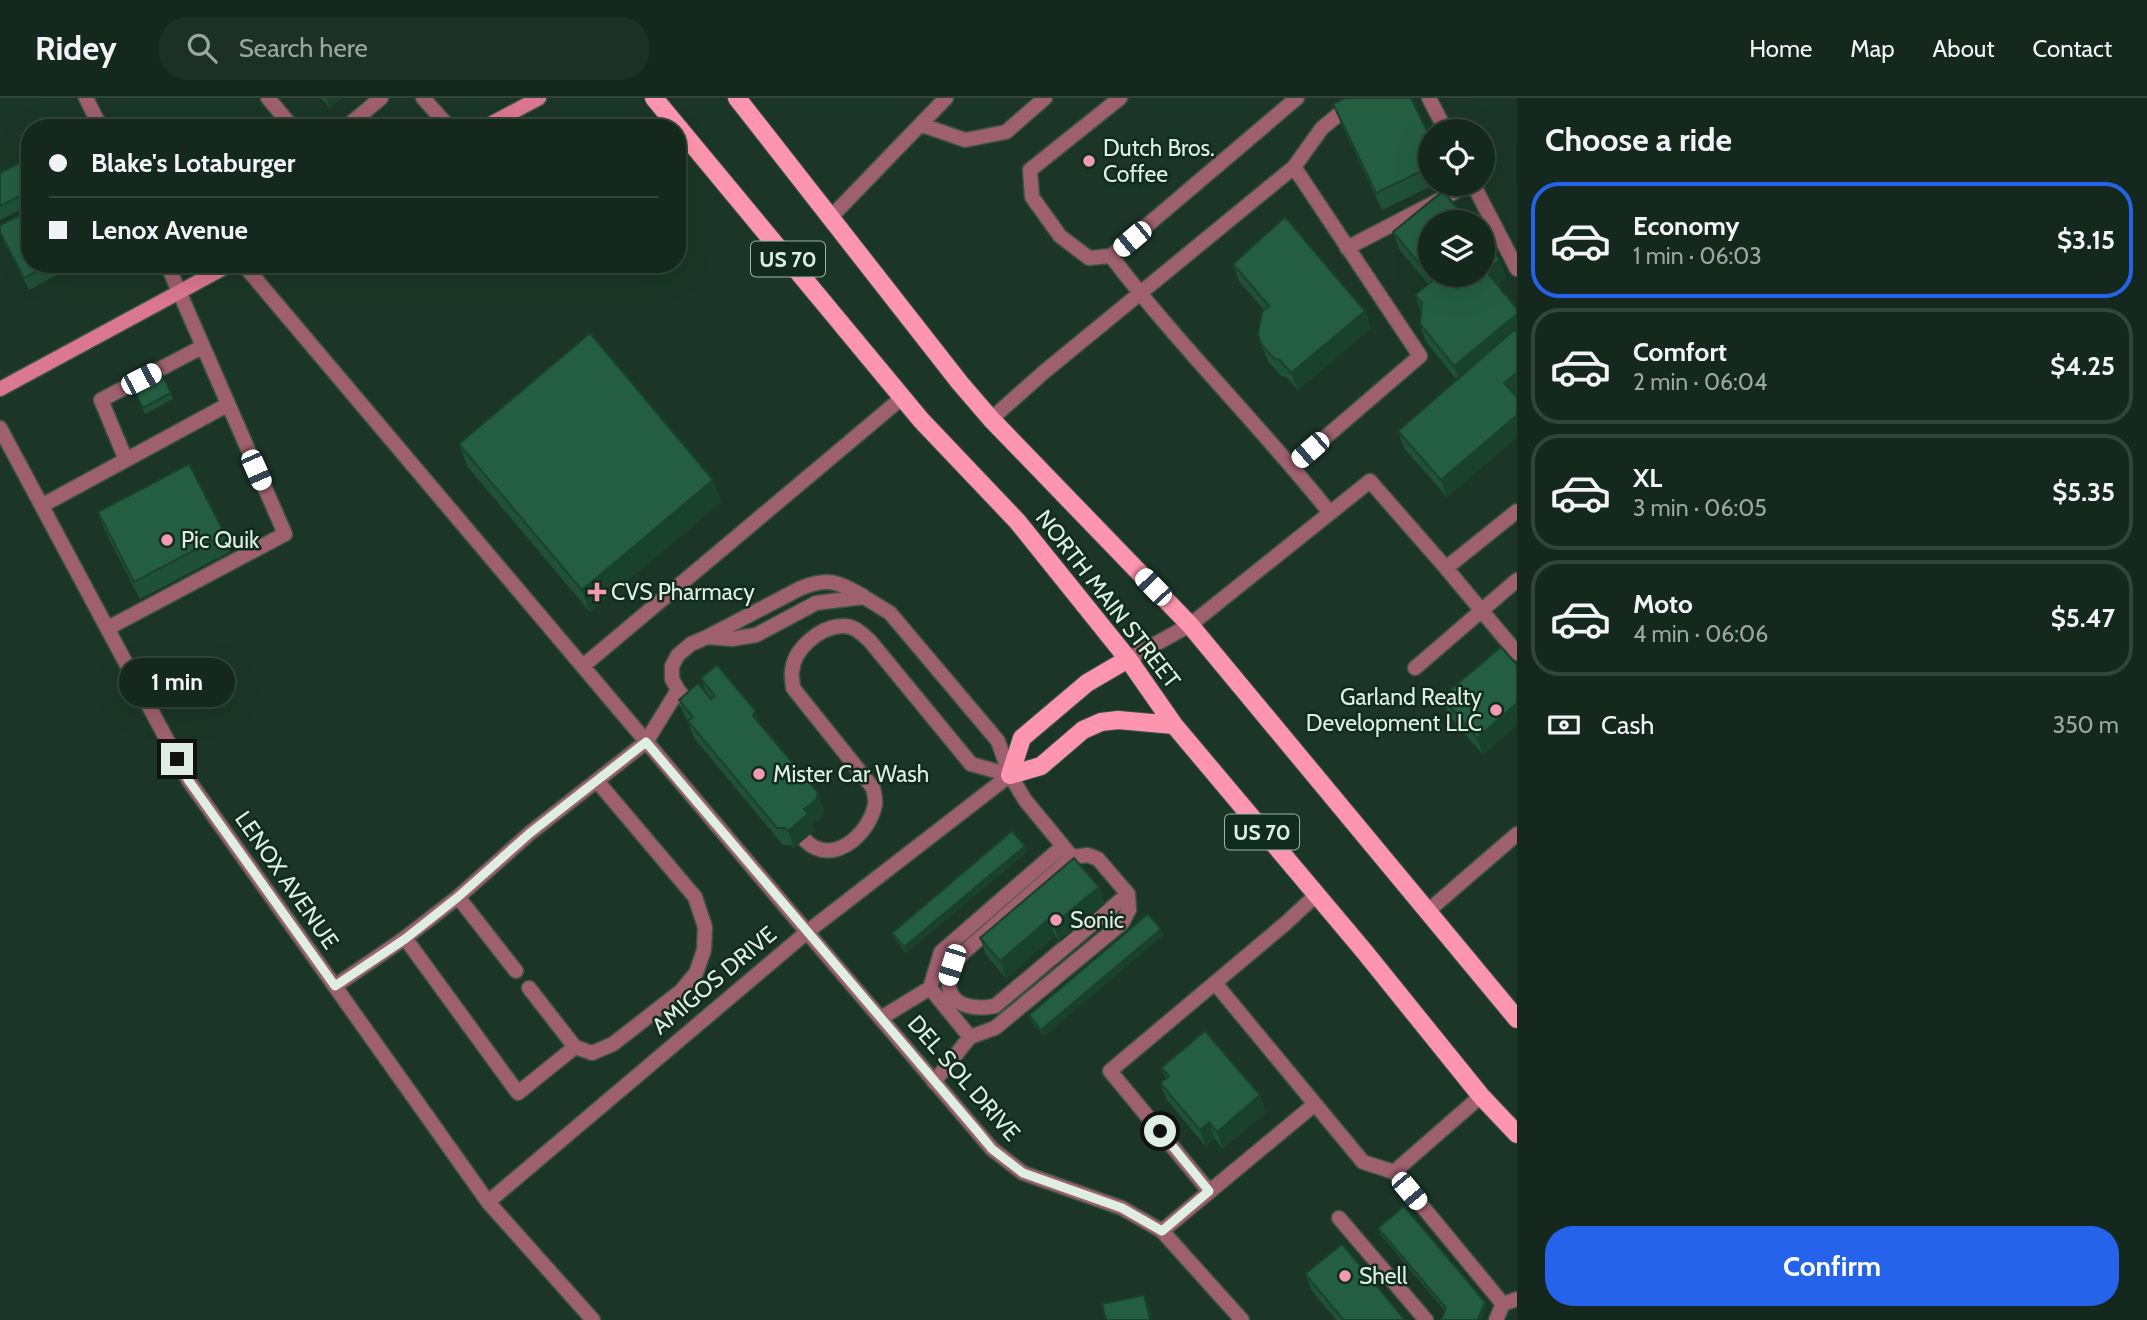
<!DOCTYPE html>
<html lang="en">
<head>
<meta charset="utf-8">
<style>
  :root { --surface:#14281e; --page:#1d3027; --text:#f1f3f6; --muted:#9da6a4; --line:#33443c; --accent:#2563eb }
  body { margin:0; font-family:Cabin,sans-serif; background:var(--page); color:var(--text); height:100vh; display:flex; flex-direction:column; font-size:26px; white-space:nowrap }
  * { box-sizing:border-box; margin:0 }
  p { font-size:23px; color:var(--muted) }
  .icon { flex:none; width:38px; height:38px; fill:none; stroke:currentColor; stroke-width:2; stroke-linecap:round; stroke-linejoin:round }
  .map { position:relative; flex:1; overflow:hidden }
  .panel { display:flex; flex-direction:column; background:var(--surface); width:630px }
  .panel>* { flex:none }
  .banner { position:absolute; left:21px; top:21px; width:665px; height:154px; border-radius:28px; box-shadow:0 7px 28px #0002,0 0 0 2px var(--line); display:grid; align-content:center; height:154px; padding:0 28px; background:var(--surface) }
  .buttons { position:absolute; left:1418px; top:21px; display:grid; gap:14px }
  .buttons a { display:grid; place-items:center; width:77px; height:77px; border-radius:50%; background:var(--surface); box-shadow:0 7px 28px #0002,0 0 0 2px var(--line); font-size:35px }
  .end { position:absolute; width:32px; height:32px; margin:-16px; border:9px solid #deeee4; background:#111; box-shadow:0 0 0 4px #111 }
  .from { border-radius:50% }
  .bubble { position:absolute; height:49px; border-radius:24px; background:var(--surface); box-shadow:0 7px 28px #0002,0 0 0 2px var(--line); font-size:23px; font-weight:800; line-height:49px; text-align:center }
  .car { position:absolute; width:21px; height:42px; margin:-21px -10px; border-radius:9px; box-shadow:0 0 5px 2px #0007; background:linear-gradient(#fff 24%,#345 0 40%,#fff 0 76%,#345 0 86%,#fff 0) }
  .banner b { display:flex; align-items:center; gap:24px; height:66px; font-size:26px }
  .banner b+b { border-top:2px solid var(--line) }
  .banner i { width:18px; height:18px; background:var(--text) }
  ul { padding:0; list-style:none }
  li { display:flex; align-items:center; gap:21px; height:116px; margin:0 14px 10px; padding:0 14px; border:4px solid var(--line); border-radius:28px }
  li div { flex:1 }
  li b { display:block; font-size:26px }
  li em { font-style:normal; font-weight:800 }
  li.current { border-color:var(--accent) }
  li>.icon { width:63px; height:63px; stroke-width:1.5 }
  h2 { padding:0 28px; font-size:32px; line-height:84px }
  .pay { display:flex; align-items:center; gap:18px; height:77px; padding:0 28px; font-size:26px }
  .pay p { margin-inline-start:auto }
  .action { display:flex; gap:14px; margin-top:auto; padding:14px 28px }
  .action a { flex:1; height:80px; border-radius:28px; background:var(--accent); color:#fff; font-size:28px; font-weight:800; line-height:80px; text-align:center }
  header { display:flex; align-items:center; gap:42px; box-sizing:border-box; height:98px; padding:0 35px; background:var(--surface); border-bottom:2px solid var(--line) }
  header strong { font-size:33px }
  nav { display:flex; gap:38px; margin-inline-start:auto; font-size:24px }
  .search { width:490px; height:63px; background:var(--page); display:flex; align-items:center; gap:18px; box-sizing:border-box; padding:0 24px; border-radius:28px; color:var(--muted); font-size:26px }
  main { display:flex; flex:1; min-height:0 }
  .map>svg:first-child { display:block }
</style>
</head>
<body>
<header>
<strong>Ridey</strong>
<div class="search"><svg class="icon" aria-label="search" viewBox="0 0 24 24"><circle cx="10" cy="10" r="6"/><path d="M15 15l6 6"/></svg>Search here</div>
<nav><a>Home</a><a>Map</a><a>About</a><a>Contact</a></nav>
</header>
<main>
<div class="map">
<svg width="1517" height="1222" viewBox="0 0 1517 1222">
  <rect width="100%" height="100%" fill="#1b3628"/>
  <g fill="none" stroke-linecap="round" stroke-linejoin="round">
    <defs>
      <path id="service" d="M86 0 101 30
        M268 0 293 30
        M423 0 450 30
        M1120 0 1030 72 1032 99 1060 138 1089 160 1111 158 1297 0
        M1429 0 1446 33
        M922 27 965 42 1006 34 1045 0
        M345 30 381 0
        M1473 86 1517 171
        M832 118 946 0
        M1347 150 1470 86
        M1111 158C1179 248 1260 327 1330 415
        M243 166 807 834
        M991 321 1044 274 1294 69
        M126 362 101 302 202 249
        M1292 368 1420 258 1294 69 1322 30 1359 0
        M43 407 227 307
        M1446 470 1517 555
        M108 530 285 436 167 166
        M707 539 801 490C830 479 837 484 863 498
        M1128 561 1190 527 1370 383 1446 470 1517 413
        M583 568 903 299
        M1415 570 1517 482
        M695 613 678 592 672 581V568L678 557 691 546 707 539 732 541 756 537 816 505 864 499 890 515 998 643 1010 677 1025 702 1072 759
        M792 727C799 735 806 746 816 750 842 761 870 732 875 707 876 702 874 695 873 690L793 590C793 585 791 579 792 574 793 551 820 529 842 528 854 527 862 536 870 543L971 666 1010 677
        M1063 748 941 854 930 890 970 939 995 930 1122 825 1129 812 1128 796 1098 761 1088 757 1072 759 964 854C934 888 951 916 995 908L1128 796
        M458 799 516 873
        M1428 813 1517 736
        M405 840 518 995 575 949
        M335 888 405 840 458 799 530 735 646 644 678 592
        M529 890 575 949 592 955 613 946 681 893 696 875 704 852 705 829 695 799 597 683
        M881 920 930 890
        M934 984 970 939
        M1481 998 1394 1074 1503 1206 1517 1201
        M1315 1006 1363 1064 1394 1074
        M1209 1093 1110 973 1286 825 1315 798
        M1339 1120 1426 1222
        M1162 1133 1315 1006 1215 885
        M1496 1222 1503 1206"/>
      <path id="minor" d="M807 834 992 1051 1023 1075 1122 1110 1162 1133 1242 1222
        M488 1104 807 834 1010 677"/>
      <path id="tertiary" d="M0 330 189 683 488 1104 593 1222"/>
      <path id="secondary" d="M483 30 539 0
        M0 291 231 166"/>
      <path id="primary" d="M654 0 921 322 1017 423 1128 561 1174 627 1364 853 1481 998 1517 1036
        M737 0 960 285 991 321 1190 527 1517 921
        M1010 677 1041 668 1083 632 1101 624 1118 622 1174 627
        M1010 677 1022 640 1087 585 1128 561"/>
    </defs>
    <use href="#service" stroke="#3a5346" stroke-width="17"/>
    <use href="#minor" stroke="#3a5346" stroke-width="17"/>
    <use href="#tertiary" stroke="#3a5346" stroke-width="17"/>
    <use href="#secondary" stroke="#3a5346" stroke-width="17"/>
    <use href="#primary" stroke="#3a5346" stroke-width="20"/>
    <use href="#service" stroke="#9e5f6e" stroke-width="14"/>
    <use href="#minor" stroke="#9e5f6e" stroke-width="14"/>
    <use href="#tertiary" stroke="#9e5f6e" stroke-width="14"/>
    <use href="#secondary" stroke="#db7791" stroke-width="14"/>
    <use href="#primary" stroke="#fd95ae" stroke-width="18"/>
  </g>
  <path fill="#1f5139" d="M321 0H342L330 10Z
    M1333 6 1430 39V86H1436L1382 112 1340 23Z
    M0 75 30 78V107L0 122Z
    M0 127 30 166H67L68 171 29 192 2 140 0 136Z
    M1393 134 1506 179 1497 187 1517 211V296L1515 298 1517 299V339L1447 399 1404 350 1398 333 1457 282 1426 244 1420 226 1421 213 1415 197 1428 186 1399 151Z
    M1233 166 1365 213 1371 230 1298 292 1285 278 1282 279 1268 263 1261 246 1264 212 1239 183Z
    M131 286 171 295 173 301 145 316Z
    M459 346 713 382 721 404 590 514 467 368Z
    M98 414 225 436 231 453 140 501 104 431Z
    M1517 567V627L1483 657 1448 616 1442 599Z
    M701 580 760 627 824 712 822 719 812 727 814 733 794 750 791 747H783L694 640 688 623 685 619 679 602 706 595Z
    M1027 754 906 855 894 840 892 835Z
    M1099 789 1105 806 1060 844 1055 838 1006 880 986 857 980 840Z
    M1161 831 1163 837 1044 938 1031 923 1029 917Z
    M1161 970 1266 1014 1223 1051 1215 1041 1206 1049 1167 1002 1160 985 1166 981Z
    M1378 1130 1485 1204 1487 1210 1445 1213 1380 1136Z
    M1305 1176 1405 1222H1336L1312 1193Z"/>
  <path fill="#19422e" d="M326 0H342L330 10Z
    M1500 162 1506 179 1492 190 1486 173Z
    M1365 213 1371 230 1298 292 1291 275Z
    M1517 216V238L1460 285 1454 268Z
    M1515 276 1517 282V296L1510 302 1504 285Z
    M1517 317V339L1447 399 1441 382Z
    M713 382 721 404 590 514 582 492Z
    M1517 605V627L1483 657 1477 640Z
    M755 612 761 630 753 618Z
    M818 695 824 712 822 719 812 727 814 733 794 750 788 733Z
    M1025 748 1027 754 906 855 904 849Z
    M1099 789 1105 806 1060 844 1053 827Z
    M1049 821 1055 838 1006 880 1000 863Z
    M1161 831 1163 837 1044 938 1041 932Z
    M1260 997 1266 1014 1223 1051 1217 1034Z
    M1209 1024 1215 1041 1206 1049 1200 1032Z
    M1144 1197 1151 1214 1152 1222H1150Z
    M1485 1204 1487 1210 1482 1222H1478Z"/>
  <path fill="#245e42" stroke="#19422e" stroke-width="2" d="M1345 0H1411L1430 39V69L1376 95 1333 6Z
    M23 63 30 78V93L0 108V75Z
    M1443 93 1469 124H1430V177H1482V140L1500 162 1486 173 1517 211V216L1454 268 1420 226 1422 205 1415 197 1433 182 1393 134Z
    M30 112V166H51L24 180 0 134V127Z
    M1285 119 1365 213 1291 275 1279 261 1275 262 1261 246 1258 236 1262 214 1269 208 1233 166Z
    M1514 232 1517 235V278L1515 276 1504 285 1517 299V317L1441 382 1398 333Z
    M590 235 713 382 582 492 459 346Z
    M159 271 171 295 143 310 131 286Z
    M189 366 225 436 134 484 98 414Z
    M1501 549 1517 567V605L1477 640 1442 599Z
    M717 567 755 612 753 618 818 695 816 702 804 711 808 716 788 733 785 730H777L688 623 693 619 679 602 698 585 711 601 715 598 701 580Z
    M1012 733 1025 748 904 849 892 835Z
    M1074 760 1099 789 1053 827 1049 821 1000 863 980 840Z
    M1148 816 1161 831 1041 932 1029 917Z
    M1205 933 1260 997 1217 1034 1209 1024 1200 1032 1160 985 1169 978 1161 970Z
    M1404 1108 1485 1204 1478 1222H1441L1446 1210 1378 1130Z
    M1342 1146 1405 1222H1344L1305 1176Z
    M1144 1197 1150 1222H1106L1102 1206Z"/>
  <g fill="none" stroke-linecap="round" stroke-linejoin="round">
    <path stroke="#deeee4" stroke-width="9" d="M177 661 189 683 335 888 405 841 458 799 530 735 646 644 978 1034 992 1051 1023 1075 1122 1110 1162 1133 1209 1093 1160 1033"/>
  </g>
  <g fill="#f29aaf" stroke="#112c1e" stroke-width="2.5">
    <circle cx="1089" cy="63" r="7"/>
    <circle cx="167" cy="442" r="7"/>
    <path d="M593.5 483.5h7v7h7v7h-7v7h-7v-7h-7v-7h7z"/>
    <circle cx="1496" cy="612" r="7"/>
    <circle cx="759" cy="676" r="7"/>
    <circle cx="1056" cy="822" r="7"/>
    <circle cx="1345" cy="1178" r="7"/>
  </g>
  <g text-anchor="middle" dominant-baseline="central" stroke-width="5" stroke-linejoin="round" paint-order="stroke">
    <g fill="#112c1e" stroke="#a0b4a9" stroke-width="2">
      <rect x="751" y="143.5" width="74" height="35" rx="5"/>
      <rect x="1225" y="716.5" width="74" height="35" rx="5"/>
    </g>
    <g font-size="21" font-weight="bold" fill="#deeee4">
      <text x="788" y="161">US 70</text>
      <text x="1262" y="734">US 70</text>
    </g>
    <g font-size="23" fill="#deeee4" stroke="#112c1e" text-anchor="start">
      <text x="1103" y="50">Dutch Bros.<tspan x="1103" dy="26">Coffee</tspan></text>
      <text x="181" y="442">Pic Quik</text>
      <text x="611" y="494">CVS Pharmacy</text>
      <text x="1482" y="599" text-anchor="end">Garland Realty<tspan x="1482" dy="26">Development LLC</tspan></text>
      <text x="773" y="676">Mister Car Wash</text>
      <text x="1070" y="822">Sonic</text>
      <text x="1359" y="1178">Shell</text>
    </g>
    <g font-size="23" fill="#deeee4" stroke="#112c1e">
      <text transform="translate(1108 501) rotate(52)">NORTH MAIN STREET</text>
      <text transform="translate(287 782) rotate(55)">LENOX AVENUE</text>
      <text transform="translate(714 882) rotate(-40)">AMIGOS DRIVE</text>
      <text transform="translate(964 980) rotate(49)">DEL SOL DRIVE</text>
    </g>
  </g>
</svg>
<div class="buttons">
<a><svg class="icon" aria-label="locate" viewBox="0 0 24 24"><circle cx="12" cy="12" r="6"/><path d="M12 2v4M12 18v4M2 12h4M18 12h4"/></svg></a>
<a><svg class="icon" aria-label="layers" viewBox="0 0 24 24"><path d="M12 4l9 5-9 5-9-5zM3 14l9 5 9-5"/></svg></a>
</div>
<i class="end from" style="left:1160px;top:1033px"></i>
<i class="end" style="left:177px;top:661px"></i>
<div class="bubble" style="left:119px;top:560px;width:116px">1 min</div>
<i class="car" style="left:1132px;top:141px;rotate:230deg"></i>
<i class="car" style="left:141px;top:281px;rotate:63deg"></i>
<i class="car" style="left:1310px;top:352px;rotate:229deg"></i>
<i class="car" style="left:256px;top:372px;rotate:156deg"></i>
<i class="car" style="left:1153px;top:489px;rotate:316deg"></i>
<i class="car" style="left:952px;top:867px;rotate:197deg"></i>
<i class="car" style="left:1409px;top:1093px;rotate:140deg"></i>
<div class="banner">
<b><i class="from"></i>Blake's Lotaburger</b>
<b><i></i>Lenox Avenue</b>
</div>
</div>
<section class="panel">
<h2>Choose a ride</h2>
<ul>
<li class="current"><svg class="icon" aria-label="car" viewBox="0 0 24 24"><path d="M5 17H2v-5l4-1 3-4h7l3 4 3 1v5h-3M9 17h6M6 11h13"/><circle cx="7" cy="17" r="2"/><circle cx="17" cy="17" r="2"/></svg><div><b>Economy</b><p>1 min · 06:03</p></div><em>$3.15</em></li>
<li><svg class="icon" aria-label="car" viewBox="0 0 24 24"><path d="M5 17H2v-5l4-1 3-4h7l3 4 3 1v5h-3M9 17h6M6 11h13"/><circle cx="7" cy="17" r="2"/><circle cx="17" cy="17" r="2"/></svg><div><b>Comfort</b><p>2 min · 06:04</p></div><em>$4.25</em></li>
<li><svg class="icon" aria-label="car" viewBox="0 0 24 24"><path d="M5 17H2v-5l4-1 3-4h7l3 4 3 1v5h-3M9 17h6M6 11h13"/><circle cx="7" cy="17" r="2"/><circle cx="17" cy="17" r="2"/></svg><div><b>XL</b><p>3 min · 06:05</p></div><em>$5.35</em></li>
<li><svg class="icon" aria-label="car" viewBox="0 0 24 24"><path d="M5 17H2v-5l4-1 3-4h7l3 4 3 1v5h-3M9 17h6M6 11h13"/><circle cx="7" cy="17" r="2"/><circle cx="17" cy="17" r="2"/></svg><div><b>Moto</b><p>4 min · 06:06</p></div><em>$5.47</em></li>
</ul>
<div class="pay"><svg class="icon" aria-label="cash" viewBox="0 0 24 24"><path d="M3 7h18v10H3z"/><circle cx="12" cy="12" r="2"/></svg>Cash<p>350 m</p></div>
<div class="action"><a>Confirm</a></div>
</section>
</main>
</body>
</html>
